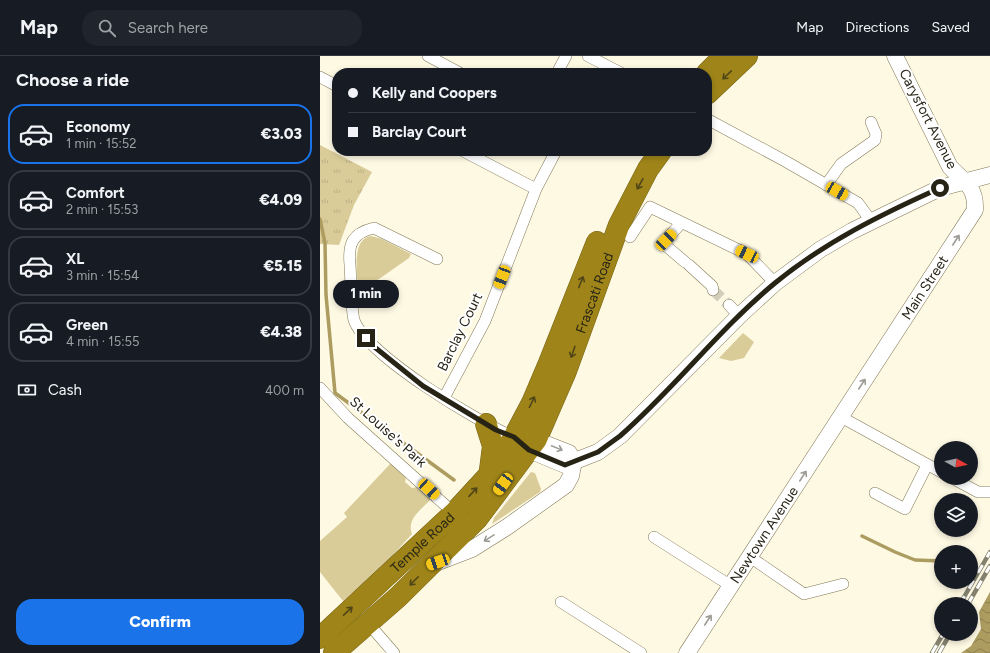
<!DOCTYPE html>
<html lang="en">
<head>
<meta charset="utf-8">
<style>
  :root { --surface:#171b24; --page:#20242c; --text:#f1f3f6; --muted:#9ea1a6; --line:#363941; --accent:#1a73e8 }
  body { margin:0; font-family:Figtree,sans-serif; background:var(--page); color:var(--text); height:100vh; display:flex; flex-direction:column; font-size:15px; white-space:nowrap }
  * { box-sizing:border-box; margin:0 }
  p { font-size:13px; color:var(--muted) }
  .icon { flex:none; width:22px; height:22px; fill:none; stroke:currentColor; stroke-width:2; stroke-linecap:round; stroke-linejoin:round }
  .map { position:relative; flex:1; overflow:hidden }
  .panel { display:flex; flex-direction:column; background:var(--surface); width:320px }
  .panel>* { flex:none }
  .guide { position:absolute; left:12px; top:12px; width:380px; height:88px; border-radius:16px; box-shadow:0 2px 6px #0003; display:grid; align-content:center; height:88px; padding:0 16px; background:var(--surface) }
  .needle { width:26px; rotate:98deg }
  .buttons { position:absolute; left:614px; top:385px; display:grid; gap:8px }
  .buttons a { display:grid; place-items:center; width:44px; height:44px; border-radius:50%; background:var(--surface); box-shadow:0 2px 6px #0003; font-size:20px }
  .end { position:absolute; width:18px; height:18px; margin:-9px; border:5px solid #272416; background:#fff; box-shadow:0 0 0 2px #fff }
  .from { border-radius:50% }
  .bubble { position:absolute; height:28px; border-radius:14px; background:var(--surface); box-shadow:0 2px 6px #0003; font-size:13px; font-weight:800; line-height:28px; text-align:center }
  .car { position:absolute; width:12px; height:24px; margin:-12px -6px; border-radius:5px; box-shadow:0 0 3px 1px #0007; background:linear-gradient(#f5c518 24%,#345 0 40%,#f5c518 0 76%,#345 0 86%,#f5c518 0) }
  .guide b { display:flex; align-items:center; gap:14px; height:38px; font-size:15px }
  .guide b+b { border-top:1px solid var(--line) }
  .guide i { width:10px; height:10px; background:var(--text) }
  ul { padding:0; list-style:none }
  li { display:flex; align-items:center; gap:12px; height:60px; margin:0 8px 6px; padding:0 8px; border:2px solid var(--line); border-radius:16px }
  li div { flex:1 }
  li b { display:block; font-size:15px }
  li em { font-style:normal; font-weight:800 }
  li.current { border-color:var(--accent) }
  li>.icon { width:36px; height:36px; stroke-width:1.5 }
  h2 { padding:0 16px; font-size:18px; line-height:48px }
  .pay { display:flex; align-items:center; gap:10px; height:44px; padding:0 16px; font-size:15px }
  .pay p { margin-inline-start:auto }
  .action { display:flex; gap:8px; margin-top:auto; padding:8px 16px }
  .action a { flex:1; height:46px; border-radius:16px; background:var(--accent); color:#fff; font-size:16px; font-weight:800; line-height:46px; text-align:center }
  header { display:flex; align-items:center; gap:24px; box-sizing:border-box; height:56px; padding:0 20px; background:var(--surface); border-bottom:1px solid var(--line) }
  header strong { font-size:19px }
  nav { display:flex; gap:22px; margin-inline-start:auto; font-size:14px }
  .search { width:280px; height:36px; background:var(--page); display:flex; align-items:center; gap:10px; box-sizing:border-box; padding:0 14px; border-radius:16px; color:var(--muted); font-size:15px }
  main { display:flex; flex:1; min-height:0 }
  .map>svg:first-child { display:block }
</style>
</head>
<body>
<header>
<strong>Map</strong>
<div class="search"><svg class="icon" aria-label="search" viewBox="0 0 24 24"><circle cx="10" cy="10" r="6"/><path d="M15 15l6 6"/></svg>Search here</div>
<nav><a>Map</a><a>Directions</a><a>Saved</a></nav>
</header>
<main>
<section class="panel">
<h2>Choose a ride</h2>
<ul>
<li class="current"><svg class="icon" aria-label="car" viewBox="0 0 24 24"><path d="M5 17H2v-5l4-1 3-4h7l3 4 3 1v5h-3M9 17h6M6 11h13"/><circle cx="7" cy="17" r="2"/><circle cx="17" cy="17" r="2"/></svg><div><b>Economy</b><p>1 min · 15:52</p></div><em>€3.03</em></li>
<li><svg class="icon" aria-label="car" viewBox="0 0 24 24"><path d="M5 17H2v-5l4-1 3-4h7l3 4 3 1v5h-3M9 17h6M6 11h13"/><circle cx="7" cy="17" r="2"/><circle cx="17" cy="17" r="2"/></svg><div><b>Comfort</b><p>2 min · 15:53</p></div><em>€4.09</em></li>
<li><svg class="icon" aria-label="car" viewBox="0 0 24 24"><path d="M5 17H2v-5l4-1 3-4h7l3 4 3 1v5h-3M9 17h6M6 11h13"/><circle cx="7" cy="17" r="2"/><circle cx="17" cy="17" r="2"/></svg><div><b>XL</b><p>3 min · 15:54</p></div><em>€5.15</em></li>
<li><svg class="icon" aria-label="car" viewBox="0 0 24 24"><path d="M5 17H2v-5l4-1 3-4h7l3 4 3 1v5h-3M9 17h6M6 11h13"/><circle cx="7" cy="17" r="2"/><circle cx="17" cy="17" r="2"/></svg><div><b>Green</b><p>4 min · 15:55</p></div><em>€4.38</em></li>
</ul>
<div class="pay"><svg class="icon" aria-label="cash" viewBox="0 0 24 24"><path d="M3 7h18v10H3z"/><circle cx="12" cy="12" r="2"/></svg>Cash<p>400 m</p></div>
<div class="action"><a>Confirm</a></div>
</section>
<div class="map">
<svg width="670" height="597" viewBox="0 0 670 597">
  <defs>
    <pattern id="park-tufts" width="24" height="20" patternUnits="userSpaceOnUse"><rect width="24" height="20" fill="#dacc99"/><path d="M3 7l-1-3M5 7V3M7 7l1-3M15 17l-1-3M17 17v-4M19 17l1-3" fill="none" stroke="#bbaf83"/></pattern>
    <pattern id="water-waves" width="16" height="10" patternUnits="userSpaceOnUse"><rect width="16" height="10" fill="#ad9c60"/><path d="M0 5q4-4 8 0t8 0" fill="none" stroke="#8d7f4e"/></pattern>
  </defs>
  <rect width="100%" height="100%" fill="#fef9e3"/>
  <path fill="#dacc99" d="M51 180 62 183 91 198 89 202 56 225 61 232 40 248C39 231 28 183 51 180Z
    M423 277 434 286 424 302 411 305 399 302Z
    M71 407 86 422 85 426 92 432 97 431 111 443C102 453 86 463 92 478L63 510 23 545 0 516V485L27 461 24 457Z
    M211 416 215 417 221 433 220 436 172 468 174 462Z"/>
  <path fill="url(#park-tufts)" d="M0 89 52 116 34 149 19 189 0 188Z"/>
  <path fill="url(#water-waves)" d="M670 536V597H641L651 590 661 573 659 556Z"/>
  <g fill="none" stroke-linecap="round" stroke-linejoin="round">
    <path stroke="#ad9c60" stroke-width="3.5" d="M0 163 5 187 6 239 15 337 134 424
      M542 480 575 496 595 504 621 505"/>
    <path stroke="#d3ceba" stroke-width="11" stroke-dasharray="11 5.5" stroke-linecap="butt" d="M393 234 409 249"/>
    <defs>
      <path id="street" d="M108 0 140 17
        M268 0 301 17
        M237 17 246 0
        M0 21 17 30
        M387 63 465 105 538 147 551 165
        M143 95 216 133
        M506 129 521 108 555 84 556 78 551 66
        M361 167 346 184 345 189 365 206
        M310 181 330 151 427 198 455 227
        M117 203 54 172C32 177 28 188 30 209 31 223 31 252 34 264 46 299 159 367 194 381
        M369 209 392 230 393 234
        M409 249 419 260
        M0 332 28 362 134 457
        M124 342 165 265 216 133 236 95
        M521 361 621 416
        M632 422 658 436H670
        M555 437 585 453 607 409
        M334 481 411 530
        M430 501 484 538 523 528
        M241 546 321 597
        M48 567 74 597"/>
      <g id="secondary">
        <path d="M201 387 209 394 245 409 278 396 300 380 419 260 455 227 501 193 532 175 620 132 670 119"/>
        <path d="M113 508 152 493 187 471 246 429 251 420 254 405 249 397 216 384 206 382"/>
        <path id="s1" d="M367 597 655 154C656 130 645 127 630 111L575 0"/>
      </g>
      <g id="highway">
        <path d="M387 17 404 0"/>
        <path d="M387 38 427 0"/>
        <path d="M166 368 173 390 170 414"/>
        <path id="s2" d="M0 582 134 457 169 419 194 381 212 347 229 307 277 186"/>
        <path id="s3" d="M14 597 78 541 157 463 216 384 246 315 299 169 328 113 341 95"/>
      </g>
    </defs>
    <use href="#street" stroke="#817857" stroke-width="12"/>
    <use href="#secondary" stroke="#817857" stroke-width="17"/>
    <use href="#highway" stroke="#756318" stroke-width="22"/>
    <use href="#street" stroke="#fff" stroke-width="11"/>
    <use href="#secondary" stroke="#fff" stroke-width="16"/>
    <use href="#highway" stroke="#9f8519" stroke-width="21"/>
    <defs>
      <path id="rail" d="M640 548 670 496
        M648 548 670 510
        M612 597 623 578
        M619 597 630 578"/>
    </defs>
    <use href="#rail" stroke="#83806e" stroke-width="4.5"/>
    <use href="#rail" stroke="#fff" stroke-width="3" stroke-dasharray="9" stroke-linecap="butt"/>
  </g>
  <defs><path id="oneway-shaft" d="M-6 0H5M1.5-3L5.5 0L1.5 3" fill="none" stroke-width="1.6" stroke-linecap="round" stroke-linejoin="round"/></defs>
  <g stroke="#514617">
    <use href="#oneway-shaft" transform="translate(407 19) rotate(136)"/>
    <use href="#oneway-shaft" transform="translate(320 128) rotate(119)"/>
    <use href="#oneway-shaft" transform="translate(261 226) rotate(-68)"/>
    <use href="#oneway-shaft" transform="translate(253 296) rotate(109)"/>
    <use href="#oneway-shaft" transform="translate(212 346) rotate(-64)"/>
    <use href="#oneway-shaft" transform="translate(153 436) rotate(-47)"/>
    <use href="#oneway-shaft" transform="translate(94 525) rotate(135)"/>
    <use href="#oneway-shaft" transform="translate(28 555) rotate(-43)"/>
  </g>
  <g stroke="#9e9c96">
    <use href="#oneway-shaft" transform="translate(636 184) rotate(-57)"/>
    <use href="#oneway-shaft" transform="translate(542 328) rotate(-57)"/>
    <use href="#oneway-shaft" transform="translate(237 392) rotate(22)"/>
    <use href="#oneway-shaft" transform="translate(483 420) rotate(-57)"/>
    <use href="#oneway-shaft" transform="translate(169 482) rotate(148)"/>
    <use href="#oneway-shaft" transform="translate(388 564) rotate(-57)"/>
  </g>
  <g fill="none" stroke-linecap="round" stroke-linejoin="round">
    <path stroke="#272416" stroke-width="5" d="M46 282 52 289 103 330 176 374 194 381 209 394 245 409 278 396 300 380C355 332 399 273 455 227 505 186 562 158 620 132"/>
  </g>
  <g text-anchor="middle" dominant-baseline="central" stroke-width="4" stroke-linejoin="round" paint-order="stroke">
    <g font-size="14" fill="#272416" stroke="#fff">
      <text transform="translate(608 63) rotate(63)">Carysfort Avenue</text>
      <text stroke="none"><textPath href="#s1" startOffset="436">Main Street</textPath></text>
      <text stroke="none"><textPath href="#s3" startOffset="453">Frascati Road</textPath></text>
      <text transform="translate(140 276) rotate(-64)">Barclay Court</text>
      <text transform="translate(68 376) rotate(42)">St Louise's Park</text>
      <text stroke="none"><textPath href="#s1" startOffset="141">Newtown Avenue</textPath></text>
      <text stroke="none"><textPath href="#s2" startOffset="140">Temple Road</textPath></text>
    </g>
  </g>
</svg>
<div class="buttons">
<a><svg class="needle" viewBox="-14 -14 28 28"><path d="M0-13l5 13h-10z" fill="#e53935"/><path d="M0 13l5-13h-10z" fill="#9ea1a6"/></svg></a>
<a><svg class="icon" aria-label="layers" viewBox="0 0 24 24"><path d="M12 4l9 5-9 5-9-5zM3 14l9 5 9-5"/></svg></a>
<a>+</a>
<a>−</a>
</div>
<i class="end from" style="left:620px;top:132px"></i>
<i class="end" style="left:46px;top:282px"></i>
<div class="bubble" style="left:13px;top:224px;width:66px">1 min</div>
<i class="car" style="left:517px;top:135px;rotate:120deg"></i>
<i class="car" style="left:346px;top:184px;rotate:44deg"></i>
<i class="car" style="left:427px;top:198px;rotate:295deg"></i>
<i class="car" style="left:182px;top:221px;rotate:201deg"></i>
<i class="car" style="left:183px;top:428px;rotate:217deg"></i>
<i class="car" style="left:109px;top:433px;rotate:133deg"></i>
<i class="car" style="left:118px;top:506px;rotate:251deg"></i>
<div class="guide">
<b><i class="from"></i>Kelly and Coopers</b>
<b><i></i>Barclay Court</b>
</div>
</div>
</main>
</body>
</html>
